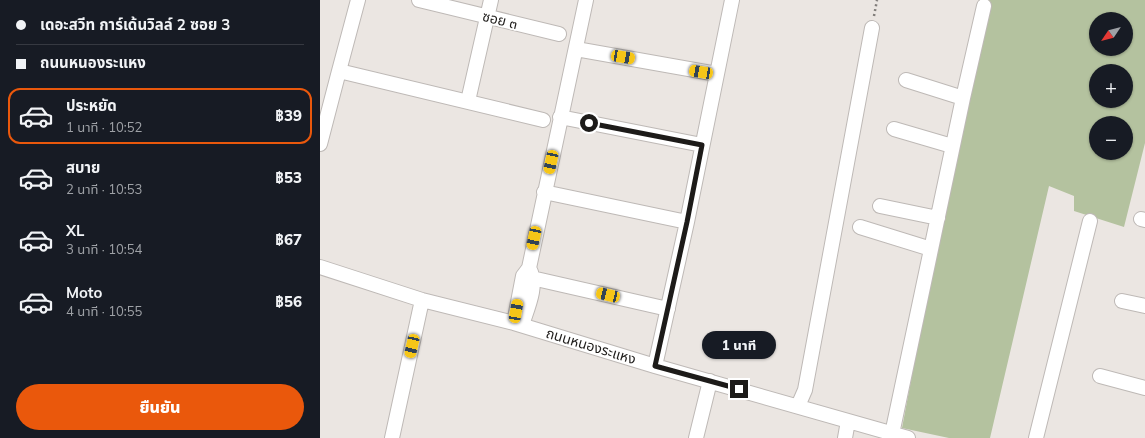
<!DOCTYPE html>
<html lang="th">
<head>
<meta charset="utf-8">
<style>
  :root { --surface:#171b24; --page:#20242c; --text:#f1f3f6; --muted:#9ea1a6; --line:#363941; --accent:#ea580c }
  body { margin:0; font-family:Mulish,"Noto Sans Thai",sans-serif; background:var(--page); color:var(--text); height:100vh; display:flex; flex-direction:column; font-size:15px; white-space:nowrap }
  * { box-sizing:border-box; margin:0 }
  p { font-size:13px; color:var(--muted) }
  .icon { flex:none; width:22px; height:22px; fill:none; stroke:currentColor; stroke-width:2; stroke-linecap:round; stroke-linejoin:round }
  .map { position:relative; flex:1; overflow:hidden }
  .drawer { display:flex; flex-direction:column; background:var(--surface); width:320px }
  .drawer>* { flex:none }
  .guide { display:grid; align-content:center; height:88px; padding:0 16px; background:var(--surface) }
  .needle { width:26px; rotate:235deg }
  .tools { position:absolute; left:769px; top:12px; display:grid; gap:8px }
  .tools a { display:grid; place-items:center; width:44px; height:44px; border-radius:50%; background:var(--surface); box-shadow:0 1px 3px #0004; font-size:20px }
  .end { position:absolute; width:18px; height:18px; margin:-9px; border:5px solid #1d1b19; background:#fff; box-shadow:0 0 0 2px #fff }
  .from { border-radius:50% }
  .bubble { position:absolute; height:28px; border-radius:14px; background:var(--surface); box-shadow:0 1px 3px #0004; font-size:13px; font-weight:800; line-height:28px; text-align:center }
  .car { position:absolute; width:12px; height:24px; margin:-12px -6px; border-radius:5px; box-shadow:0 0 3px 1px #0007; background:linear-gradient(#f5c518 24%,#345 0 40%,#f5c518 0 76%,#345 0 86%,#f5c518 0) }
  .guide b { display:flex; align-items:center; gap:14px; height:38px; font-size:15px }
  .guide b+b { border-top:1px solid var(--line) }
  .guide i { width:10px; height:10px; background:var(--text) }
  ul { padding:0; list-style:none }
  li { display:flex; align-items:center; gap:12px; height:56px; margin:0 8px 6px; padding:0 8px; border:2px solid transparent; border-radius:12px }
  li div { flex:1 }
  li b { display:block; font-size:15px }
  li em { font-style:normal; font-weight:800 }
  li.selected { border-color:var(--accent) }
  li>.icon { width:36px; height:36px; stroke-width:1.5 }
  .primary-button { display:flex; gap:8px; margin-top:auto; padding:8px 16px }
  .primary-button a { flex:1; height:46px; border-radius:24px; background:var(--accent); color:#fff; font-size:16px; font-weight:800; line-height:46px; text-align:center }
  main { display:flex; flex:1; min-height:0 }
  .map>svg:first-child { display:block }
</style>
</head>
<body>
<main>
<section class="drawer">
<div class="guide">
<b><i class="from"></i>เดอะสวีท การ์เด้นวิลล์ 2 ซอย 3</b>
<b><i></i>ถนนหนองระแหง</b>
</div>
<ul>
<li class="selected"><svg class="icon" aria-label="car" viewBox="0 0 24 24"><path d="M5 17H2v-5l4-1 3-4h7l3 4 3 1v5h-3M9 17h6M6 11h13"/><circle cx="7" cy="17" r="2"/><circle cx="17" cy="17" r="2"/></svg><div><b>ประหยัด</b><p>1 นาที · 10:52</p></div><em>฿39</em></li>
<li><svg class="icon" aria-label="car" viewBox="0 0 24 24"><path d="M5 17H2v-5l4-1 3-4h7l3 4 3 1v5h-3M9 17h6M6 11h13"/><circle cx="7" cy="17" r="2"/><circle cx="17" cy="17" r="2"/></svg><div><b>สบาย</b><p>2 นาที · 10:53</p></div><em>฿53</em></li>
<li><svg class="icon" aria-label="car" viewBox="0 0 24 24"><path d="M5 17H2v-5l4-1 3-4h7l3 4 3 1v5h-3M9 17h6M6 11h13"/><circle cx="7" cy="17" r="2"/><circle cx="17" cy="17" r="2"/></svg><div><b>XL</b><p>3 นาที · 10:54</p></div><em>฿67</em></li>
<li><svg class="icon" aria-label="car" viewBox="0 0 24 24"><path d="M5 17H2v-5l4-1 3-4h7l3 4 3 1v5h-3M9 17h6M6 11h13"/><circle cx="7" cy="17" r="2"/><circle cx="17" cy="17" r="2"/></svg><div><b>Moto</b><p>4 นาที · 10:55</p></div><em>฿56</em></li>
</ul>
<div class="primary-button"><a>ยืนยัน</a></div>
</section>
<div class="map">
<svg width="825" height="438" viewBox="0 0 825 438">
  <rect width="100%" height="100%" fill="#ebe6e2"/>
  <path fill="#b4c29f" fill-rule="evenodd" d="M663 0H825V143L804 227 754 211V196L729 186 670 438H629L582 428ZM776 19H806V49H776ZM776 71H806V101H776ZM776 123H806V153H776Z"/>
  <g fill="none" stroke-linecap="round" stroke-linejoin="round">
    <defs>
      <path id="minor" d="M99 0 239 34
        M256 49 397 74
        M19 71 38 0
        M586 80 643 98
        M148 101 171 0
        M240 117 382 145
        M574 129 632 146
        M0 144 19 71 223 120
        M224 192 367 222
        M560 206 618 218
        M821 219 825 220
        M540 227 611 249
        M0 267 102 300 194 323 335 366 588 438
        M203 276 348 309
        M802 301 825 306
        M194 323 203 276 209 268 266 0
        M202 325C207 309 218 286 210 270
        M335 366 367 222 412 0
        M780 376 825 388
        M478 406 485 390 552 28
        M572 434 643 98 664 6
        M72 438 102 300
        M376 438 390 381
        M525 438 528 421
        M716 438 770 221"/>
    </defs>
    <use href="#minor" stroke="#beb9b6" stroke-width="16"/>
    <path stroke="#807d7a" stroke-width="2.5" stroke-dasharray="2 3" stroke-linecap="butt" d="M554 16 557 0"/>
    <use href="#minor" stroke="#fff" stroke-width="14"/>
  </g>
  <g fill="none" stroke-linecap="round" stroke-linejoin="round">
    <path stroke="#1d1b19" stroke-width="5" d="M269 123 382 145 367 222 335 366 419 389"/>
  </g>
  <g text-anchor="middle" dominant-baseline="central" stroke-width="3.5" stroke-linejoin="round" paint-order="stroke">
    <g font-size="14" fill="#1d1b19" stroke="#fff">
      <text transform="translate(180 20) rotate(14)">ซอย ๓</text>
      <text transform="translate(271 346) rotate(17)">ถนนหนองระแหง</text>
    </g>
  </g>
</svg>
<div class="tools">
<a><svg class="needle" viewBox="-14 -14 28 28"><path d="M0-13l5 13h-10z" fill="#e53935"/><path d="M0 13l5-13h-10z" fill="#9ea1a6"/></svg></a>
<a>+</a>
<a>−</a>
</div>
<i class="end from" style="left:269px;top:123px"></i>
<i class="end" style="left:419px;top:389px"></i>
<div class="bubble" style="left:382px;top:331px;width:74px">1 นาที</div>
<i class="car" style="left:303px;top:57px;rotate:100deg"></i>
<i class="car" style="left:381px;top:72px;rotate:280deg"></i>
<i class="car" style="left:231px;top:162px;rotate:192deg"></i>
<i class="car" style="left:214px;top:238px;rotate:192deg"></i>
<i class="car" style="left:288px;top:295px;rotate:283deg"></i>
<i class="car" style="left:196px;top:311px;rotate:10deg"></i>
<i class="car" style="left:92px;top:346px;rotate:193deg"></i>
</div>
</main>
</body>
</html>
